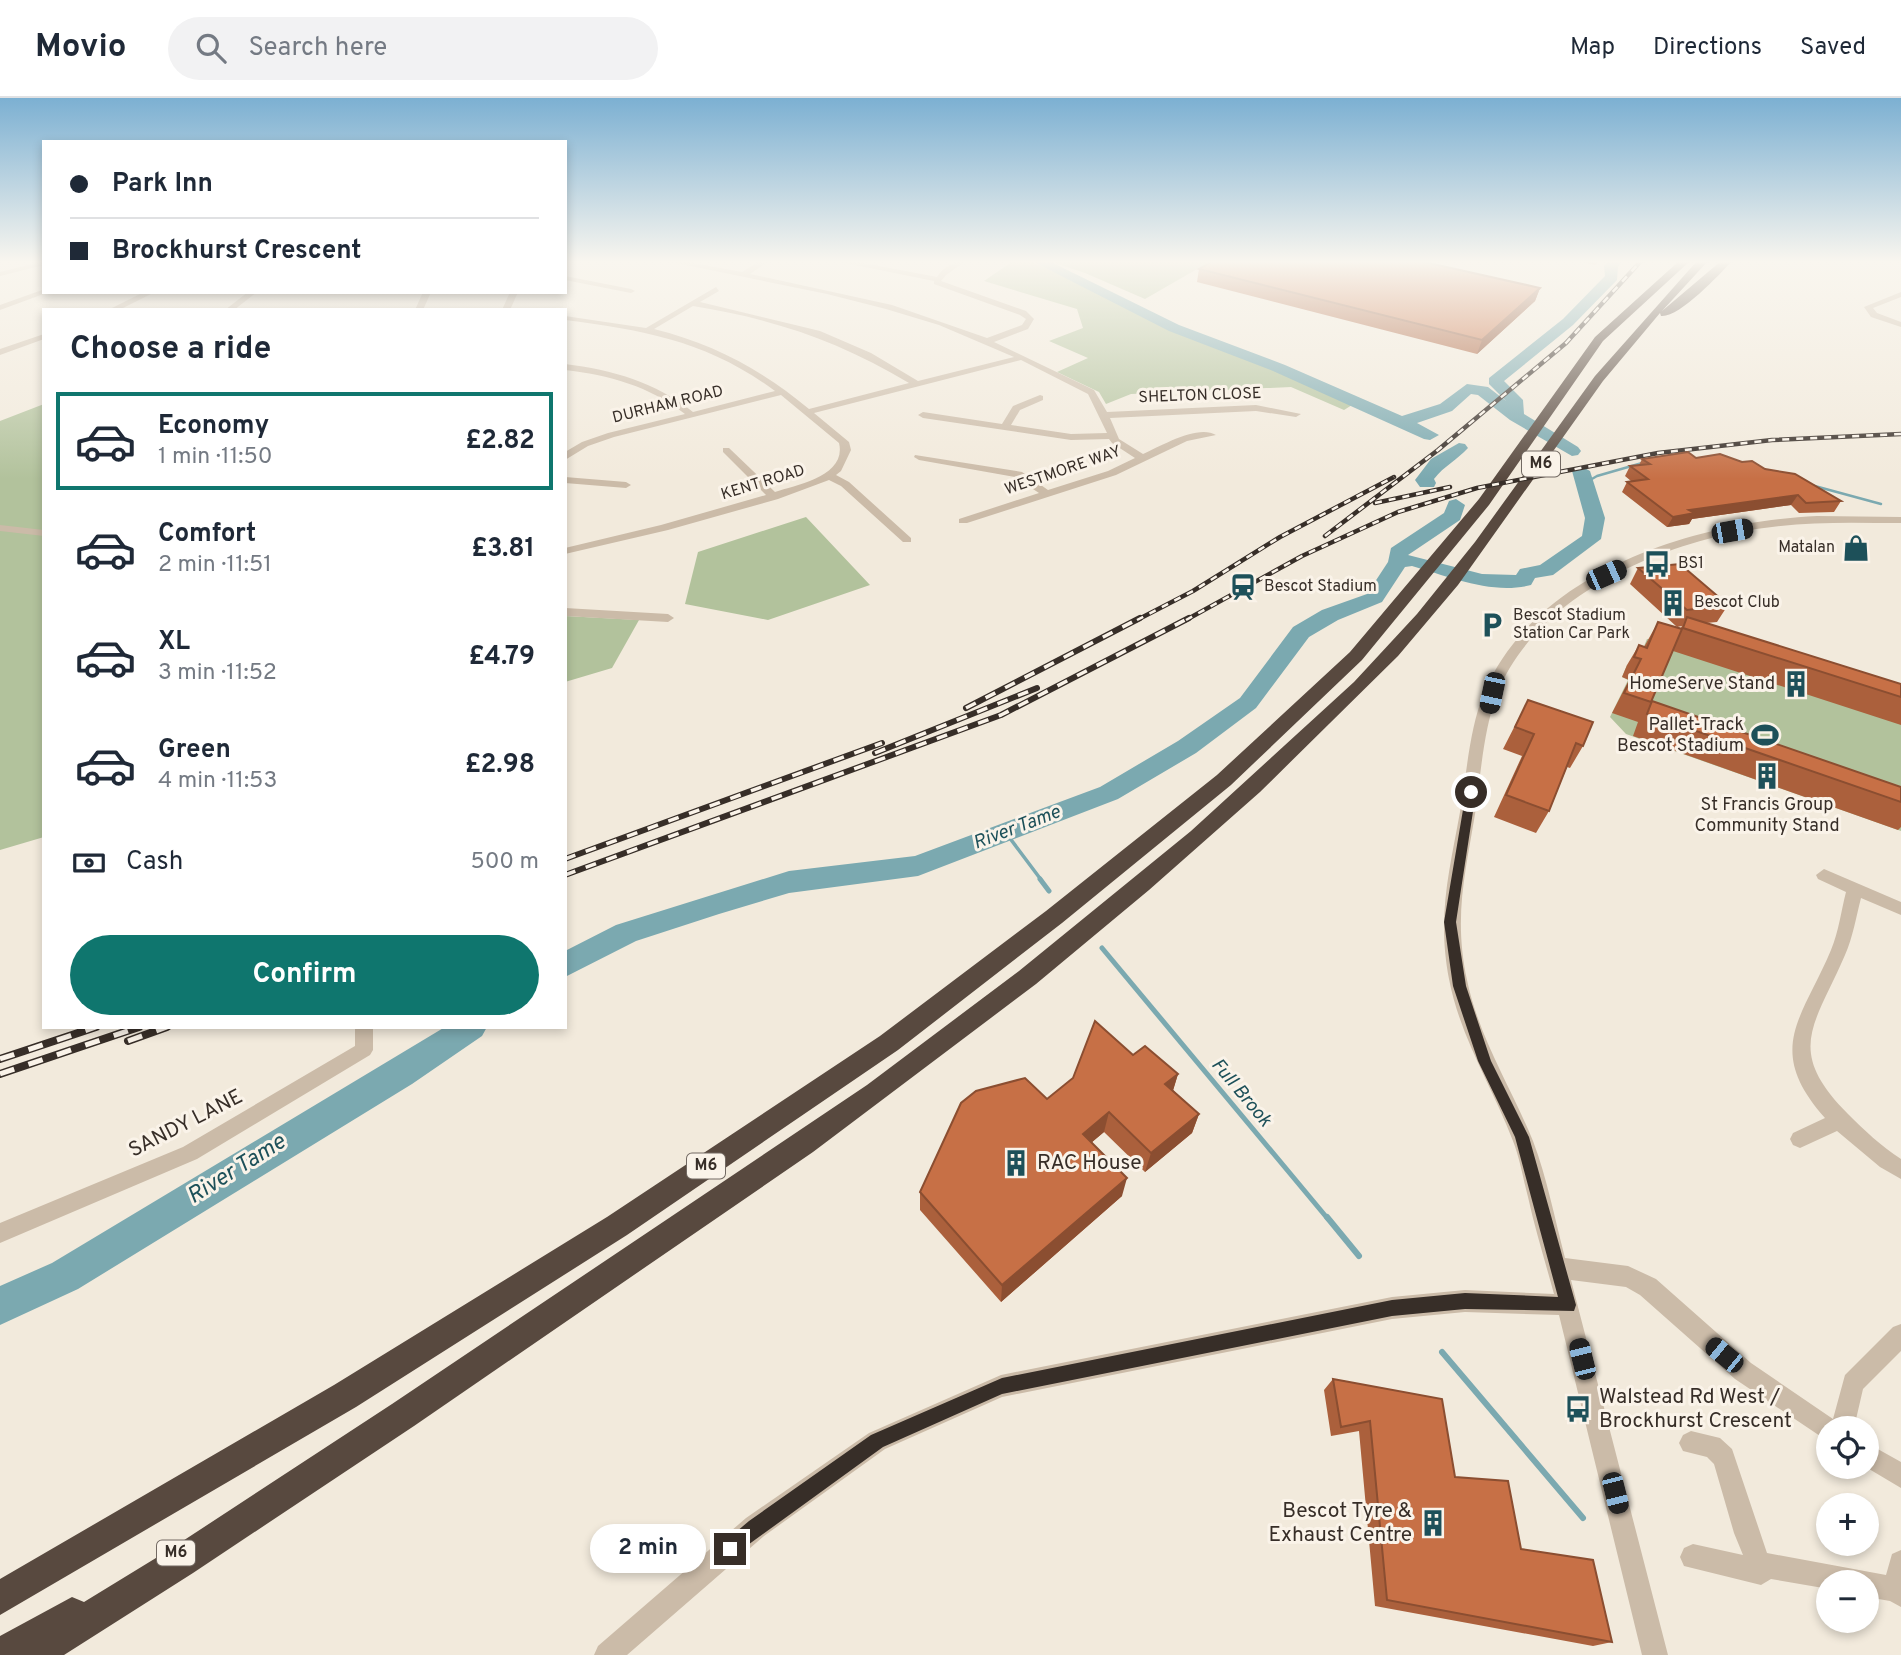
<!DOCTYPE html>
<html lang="en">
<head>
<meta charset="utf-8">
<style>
  :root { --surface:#fff; --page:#f2f2f3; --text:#1f2937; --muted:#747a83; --line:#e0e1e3; --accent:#0f766e }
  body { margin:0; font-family:Overpass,sans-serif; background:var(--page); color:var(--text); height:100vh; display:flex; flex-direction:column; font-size:26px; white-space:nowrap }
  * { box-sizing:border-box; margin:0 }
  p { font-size:23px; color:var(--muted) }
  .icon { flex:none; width:38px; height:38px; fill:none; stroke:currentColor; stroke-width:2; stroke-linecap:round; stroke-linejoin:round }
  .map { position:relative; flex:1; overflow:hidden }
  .panel { position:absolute; left:42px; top:210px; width:525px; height:721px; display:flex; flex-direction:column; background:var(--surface); border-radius:0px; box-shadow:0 4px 10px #0003 }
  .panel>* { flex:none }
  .guide { position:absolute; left:42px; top:42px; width:525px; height:154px; border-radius:0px; box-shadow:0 4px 10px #0003; display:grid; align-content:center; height:154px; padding:0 28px; background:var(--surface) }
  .controls { position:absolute; left:1816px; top:1318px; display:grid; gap:14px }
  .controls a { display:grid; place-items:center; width:63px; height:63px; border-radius:50%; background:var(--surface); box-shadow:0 4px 10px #0003; font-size:35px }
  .end { position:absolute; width:32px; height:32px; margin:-16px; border:9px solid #372e28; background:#fff; box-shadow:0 0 0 4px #fff }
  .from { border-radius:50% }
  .bubble { position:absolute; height:49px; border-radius:24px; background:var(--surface); box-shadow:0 4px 10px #0003; font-size:23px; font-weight:700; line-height:49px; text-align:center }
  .car { position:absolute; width:21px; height:42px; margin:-21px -10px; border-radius:9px; box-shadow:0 0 5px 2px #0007; background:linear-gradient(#222 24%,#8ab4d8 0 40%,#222 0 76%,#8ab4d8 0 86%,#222 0) }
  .guide b { display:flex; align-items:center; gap:24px; height:66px; font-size:26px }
  .guide b+b { border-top:2px solid var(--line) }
  .guide i { width:18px; height:18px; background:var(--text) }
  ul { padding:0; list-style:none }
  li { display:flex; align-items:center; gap:21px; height:98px; margin:0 14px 10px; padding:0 14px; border:4px solid transparent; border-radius:0px }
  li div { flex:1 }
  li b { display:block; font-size:26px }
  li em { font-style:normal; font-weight:700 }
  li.active { border-color:var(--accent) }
  li>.icon { width:63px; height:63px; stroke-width:1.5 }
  h2 { padding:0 28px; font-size:32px; line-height:84px }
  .pay { display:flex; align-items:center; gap:18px; height:77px; padding:0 28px; font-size:26px }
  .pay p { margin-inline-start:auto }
  .button { display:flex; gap:14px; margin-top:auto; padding:14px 28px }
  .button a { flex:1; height:80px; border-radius:42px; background:var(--accent); color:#fff; font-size:28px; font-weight:700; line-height:80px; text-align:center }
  header { display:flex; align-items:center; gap:42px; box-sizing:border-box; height:98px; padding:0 35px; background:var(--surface); border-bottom:2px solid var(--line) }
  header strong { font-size:33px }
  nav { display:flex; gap:38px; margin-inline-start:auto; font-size:24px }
  .search { width:490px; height:63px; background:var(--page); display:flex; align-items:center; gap:18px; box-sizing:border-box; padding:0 24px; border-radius:38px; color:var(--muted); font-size:26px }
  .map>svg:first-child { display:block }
</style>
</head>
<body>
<header>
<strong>Movio</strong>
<div class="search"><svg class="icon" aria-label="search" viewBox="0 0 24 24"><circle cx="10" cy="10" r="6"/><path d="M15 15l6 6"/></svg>Search here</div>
<nav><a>Map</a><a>Directions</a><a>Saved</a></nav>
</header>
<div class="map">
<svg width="1901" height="1557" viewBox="0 0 1901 1557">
  <rect width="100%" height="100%" fill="#f2eadc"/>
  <path fill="#b2c29c" d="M1013 163H1030L1094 191 1178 234 1270 270 1352 307 1344 312 1291 289 1131 296 1106 306 1099 294 1057 274 1088 260 1049 243 1083 230 1077 211 984 183Z
    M1049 163H1211L1145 201 1085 175Z
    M44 306V433L0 428V323Z
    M806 419 870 487 768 522 685 506 698 454Z
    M0 431 44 437V739L0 752Z
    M565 518 639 522 612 570 565 584Z
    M1670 540 1901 589V733L1626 636 1610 619 1628 582 1622 579 1627 567 1635 570 1647 541Z"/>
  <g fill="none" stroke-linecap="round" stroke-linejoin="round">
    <path stroke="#7ba9b0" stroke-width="2.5" d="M1585 385 1597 378 1642 365
      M1811 387 1881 406"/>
    <path stroke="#7ba9b0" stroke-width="3.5" d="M1006 735 1042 783"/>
    <path stroke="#7ba9b0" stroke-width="5" d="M1040 781 1049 793
      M1102 850 1328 1121"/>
    <path stroke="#7ba9b0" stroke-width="6" d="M1327 1119 1359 1158
      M1442 1254 1583 1420"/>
    <path fill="#7ba9b0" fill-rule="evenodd" d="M1032 163H1049L1179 227 1285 267 1402 318 1440 306 1467 286 1488 289 1506 303 1489 286V280L1563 221 1605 178 1604 168 1608 163H1622L1618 169 1617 182 1573 227 1504 283 1523 302 1524 316 1578 349 1581 353 1578 357 1572 358 1510 322 1478 297 1471 296 1452 313 1417 325 1439 337 1430 342 1424 341 1273 273 1169 233Z
      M1459 345 1465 346 1468 350C1457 362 1444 368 1434 381L1436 385 1434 389H1420L1415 382 1431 361Z
      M1581 368 1590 373 1605 420 1601 441 1553 477 1535 480 1531 487C1492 497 1450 479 1412 468L1405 469 1382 504 1338 522 1309 539 1256 610 1196 655 1118 701 918 778 789 795 719 816 636 843 565 879V853L616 827 789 773 915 758 1100 689 1178 643 1240 600 1293 529 1322 512 1367 496 1388 464 1391 450 1444 415 1449 403 1456 401 1465 407 1460 422 1408 457 1482 476 1516 477 1520 471 1540 467 1582 438 1585 420 1572 373Z
      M445 929H487L482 938 412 986 78 1191 0 1227V1188L52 1165Z"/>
    <path fill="#cbbba8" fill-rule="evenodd" d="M44 163V167L0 178V174Z
      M666 163H683L742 174 760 163H769L750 176 892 207 987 240 1022 227 1026 221 1020 217 934 186V183L835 163H853L937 179C943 169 955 163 966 163L946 177 941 183 1026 213 1034 221 1028 231 994 244 1094 292 1107 314 1256 307 1301 316 1296 319 1256 313 1110 320 1119 341 1143 356C1161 348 1198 326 1216 337L1187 343 1116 377 967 425H959V421L1039 395 1015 379 919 362 914 359 915 357 1022 374 1048 392 1108 373 1135 360 1112 345 1109 341 1071 342 923 320 918 317 923 314 1002 326 1013 308 1040 297 1043 298V302L1020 312 1011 327 1071 336 1107 335 1088 296 1021 262 814 315 849 344 851 352 841 373 836 377 849 384 911 440V444H903L841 388 829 382 778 401 668 432 565 456V450L661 427 766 397 723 354V350H729L775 394C797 387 847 378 839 345L781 297 614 339 588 348 565 362V354L582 344 608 335 685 316C649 288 609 277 565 272V266C613 272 655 284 693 314L775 293C709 244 645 232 565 222V218L646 230 716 189 719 193 700 204 820 233 871 255 918 283 1014 259 939 227 886 211 827 196ZM693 208C774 221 839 243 909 285L809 311C762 272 714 246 654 231Z
      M565 178 631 191 635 193 631 195 565 182Z
      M42 192 49 194 0 212V207Z
      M144 194H155L119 212H108Z
      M248 194H257L234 212H225Z
      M423 194H431L423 212H415Z
      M510 194H518L510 212H502Z
      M1901 194V199L1873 210 1877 215 1901 224V229L1871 219 1864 209Z
      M44 236V241L0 257V251Z
      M565 379 626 384 631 387 626 390 565 385Z
      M1817 418 1901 419V425C1855 425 1810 423 1764 430 1665 443 1536 496 1497 596 1484 631 1481 672 1476 710 1466 773 1453 817 1467 882 1479 940 1511 989 1533 1043 1547 1080 1555 1122 1565 1160L1628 1168 1656 1181 1751 1265 1833 1321 1845 1277 1893 1229 1901 1226V1253L1863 1291 1854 1330H1829V1344L1735 1281 1640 1197 1626 1189 1571 1182 1668 1557H1642L1559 1217 1465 1214 1392 1221 1002 1299 885 1351 764 1438 627 1557H594L598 1548 746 1420 869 1335 1001 1277 1392 1199 1465 1192 1554 1196C1545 1163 1535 1131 1528 1099 1523 1080 1520 1061 1513 1043 1492 988 1460 939 1449 881 1437 818 1449 775 1460 714 1467 675 1469 632 1484 595 1535 473 1696 424 1817 418Z
      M0 427 44 432V438L0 433Z
      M565 510 668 516 674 520 668 524 565 518Z
      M1824 771 1901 804V817L1861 800C1856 819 1853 839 1845 857 1815 927 1784 952 1848 1016 1864 1032 1881 1048 1901 1061V1081L1880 1069 1837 1033 1800 1050 1793 1047 1790 1041 1793 1035 1825 1020C1764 951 1802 921 1831 852 1839 833 1841 813 1846 794L1818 781 1816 777Z
      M355 929H373V952L370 957 197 1061 0 1145V1125L183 1049 355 948Z
      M1691 1333 1720 1340 1732 1351 1767 1455 1886 1477 1892 1456 1901 1452V1509L1890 1503 1867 1499V1484H1829V1491L1771 1481 1761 1487 1684 1468 1680 1459 1684 1450 1693 1446 1743 1457 1734 1435 1714 1366 1707 1359 1683 1353 1679 1345 1683 1337Z
      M1867 1345 1901 1364V1390L1864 1368H1867Z"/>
    <path fill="#58493f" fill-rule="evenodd" d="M1679 163H1690L1603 243 1489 407 1362 562 1231 687 1062 825 898 952 627 1137 356 1309 0 1517V1481L334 1287 607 1119 880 938 1046 813 1217 677 1350 554 1479 401 1595 239Z
      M1697 163H1708L1662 213 1721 163H1732C1719 177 1679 220 1661 218L1660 215 1603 283 1458 487 1398 558 1260 694 1149 792 1036 886 813 1054 414 1328 193 1475 64 1557H0V1538L72 1499 84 1504 169 1452 392 1306 867 987 1019 873 1191 733 1354 584 1417 516 1475 444 1595 278Z"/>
    <defs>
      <path id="rail-far2" d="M1375 405 1450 389
        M1325 438 1438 352 1566 245 1641 163
        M1137 522 1193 493 1280 439 1394 379
        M1186 522 1302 458 1398 414 1477 390 1658 355 1772 342 1901 336"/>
      <path id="rail-far1" d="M966 610 1140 520
        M875 655 1037 590
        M565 761 882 645
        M565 777 1001 617 1189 520"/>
      <path id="rail" d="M128 943 167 929
        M0 961 96 929
        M0 976 139 929"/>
    </defs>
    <use href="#rail-far2" stroke="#372e28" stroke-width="4.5"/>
    <use href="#rail-far1" stroke="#372e28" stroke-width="6"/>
    <use href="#rail" stroke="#372e28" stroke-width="8"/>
    <use href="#rail-far2" stroke="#faf3e9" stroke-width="2.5" stroke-dasharray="7" stroke-linecap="butt"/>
    <use href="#rail-far1" stroke="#faf3e9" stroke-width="3.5" stroke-dasharray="11" stroke-linecap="butt"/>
    <use href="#rail" stroke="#faf3e9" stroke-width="5" stroke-dasharray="15" stroke-linecap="butt"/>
  </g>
  <path fill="#ab603c" d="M1578 163H1599L1595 167Z
    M1199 171 1540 190 1535 203 1477 256 1197 184Z
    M1696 360 1742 364 1765 371 1841 403 1834 414 1799 415 1791 407 1692 421 1689 426 1667 429 1622 394 1627 384 1631 383 1625 378 1630 368 1639 367 1642 361Z
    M1638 470 1728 507 1717 524 1706 525 1901 586V627L1673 553 1651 604 1901 689V729L1898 732 1633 638 1638 624 1612 615 1629 582 1622 579 1627 567 1639 547 1644 549 1658 524 1680 531 1682 528 1677 529 1630 486Z
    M1528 602 1583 648 1570 670 1567 669 1549 713 1536 735 1494 719 1522 658 1503 651Z
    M1133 957 1178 976 1173 992 1199 1016 1192 1035 1145 1074 1104 1034 1092 1044 1122 1098 1001 1204 920 1112V1094L1047 1001 1073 980Z
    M1333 1281 1455 1379 1521 1451 1612 1544 1593 1548 1375 1508 1359 1333 1331 1338 1324 1292Z"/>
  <path fill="#8b4e31" d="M1540 190 1535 203 1477 256 1482 242Z
    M1798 397 1791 407 1692 421 1689 426 1667 429 1673 419 1689 412Z
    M1178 976 1172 996 1165 986Z
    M1109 1014 1104 1034 1079 1055 1083 1036Z
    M1199 1016 1192 1035 1145 1074 1151 1055Z
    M1127 1080 1122 1098 1001 1204 1002 1187Z"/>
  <path fill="#c77046" stroke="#8b4e31" stroke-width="2" d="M1213 163H1420L1540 190 1482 242 1199 171Z
    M1688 354 1696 360 1720 356 1742 364 1752 363 1765 371 1795 376 1841 403 1806 405 1798 397 1689 412 1695 415 1673 419 1627 384 1648 381 1630 368 1650 366 1642 361Z
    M1680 466 1728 507 1687 512 1638 470Z
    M1687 519 1901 586V599L1683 530Z
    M1658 524 1682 531 1651 604 1624 595 1641 561 1634 559 1639 547 1647 550Z
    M1528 602 1593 624 1583 648 1576 645 1549 713 1506 697 1534 636 1515 629Z
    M1652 603 1901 689V704L1647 616Z
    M1095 923 1133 957 1145 948 1178 976 1165 986 1199 1016 1151 1055 1109 1014 1083 1036 1127 1080 1002 1187 920 1094 961 1005 976 993 1025 980 1047 1001 1073 980Z
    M1333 1281 1442 1301 1455 1379 1508 1383 1521 1451 1593 1462 1612 1544 1387 1502 1370 1323 1341 1329Z"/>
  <linearGradient id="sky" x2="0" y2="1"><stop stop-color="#7cb0d2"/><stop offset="0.43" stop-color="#f9f6ef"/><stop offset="1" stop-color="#f9f6ef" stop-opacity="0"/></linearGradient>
  <rect width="1901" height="381" fill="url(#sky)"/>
  <path fill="#372e28" d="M1471 690 1476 694 1456 824 1466 888 1491 963 1529 1039 1576 1207 1574 1213 1465 1211 1392 1218 1002 1296 883 1349 730 1460 723 1458 721 1451 723 1445 749 1423 871 1337 1002 1280 1392 1202 1465 1195 1558 1199 1515 1039 1478 963 1453 888 1444 824 1466 694Z"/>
  <defs>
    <symbol id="shop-bare" viewBox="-9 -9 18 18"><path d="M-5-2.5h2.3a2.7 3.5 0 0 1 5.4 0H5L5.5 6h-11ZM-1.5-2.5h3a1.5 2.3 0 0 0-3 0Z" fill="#1d5059" stroke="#faf3e9" stroke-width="2.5" paint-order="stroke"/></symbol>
    <symbol id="bus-bare" viewBox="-9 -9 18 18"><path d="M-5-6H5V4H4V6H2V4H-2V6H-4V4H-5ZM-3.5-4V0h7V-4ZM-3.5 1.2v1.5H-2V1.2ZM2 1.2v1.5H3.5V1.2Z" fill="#1d5059" stroke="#faf3e9" stroke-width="2.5" paint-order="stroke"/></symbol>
    <symbol id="station-bare" viewBox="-9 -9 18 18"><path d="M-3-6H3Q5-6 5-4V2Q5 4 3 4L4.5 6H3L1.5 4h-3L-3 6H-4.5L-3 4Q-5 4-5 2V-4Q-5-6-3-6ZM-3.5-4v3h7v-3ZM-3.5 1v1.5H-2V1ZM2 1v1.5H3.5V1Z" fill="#1d5059" stroke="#faf3e9" stroke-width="2.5" paint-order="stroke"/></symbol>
    <symbol id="building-bare" viewBox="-9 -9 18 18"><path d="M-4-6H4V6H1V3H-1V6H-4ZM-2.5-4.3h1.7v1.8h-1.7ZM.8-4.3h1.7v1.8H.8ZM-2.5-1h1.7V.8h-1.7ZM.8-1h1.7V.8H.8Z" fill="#1d5059" stroke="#faf3e9" stroke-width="2.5" paint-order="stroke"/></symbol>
    <symbol id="parking-bare" viewBox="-9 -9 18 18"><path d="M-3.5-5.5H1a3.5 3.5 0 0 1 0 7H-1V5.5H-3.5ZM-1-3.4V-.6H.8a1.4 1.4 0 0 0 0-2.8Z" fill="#1d5059" stroke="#faf3e9" stroke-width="2.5" paint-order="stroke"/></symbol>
    <symbol id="stadium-bare" viewBox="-9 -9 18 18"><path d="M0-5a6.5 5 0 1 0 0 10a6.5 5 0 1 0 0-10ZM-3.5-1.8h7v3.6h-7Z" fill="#1d5059" stroke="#faf3e9" stroke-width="2.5" paint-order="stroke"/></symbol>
  </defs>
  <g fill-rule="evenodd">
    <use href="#shop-bare" x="1837" y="431" width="38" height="38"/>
    <use href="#bus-bare" x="1638" y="447" width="38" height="38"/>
    <use href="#station-bare" x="1224" y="470" width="38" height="38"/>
    <use href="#building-bare" x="1654" y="486" width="38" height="38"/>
    <use href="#parking-bare" x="1473" y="508" width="38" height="38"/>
    <use href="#building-bare" x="1777" y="567" width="38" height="38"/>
    <use href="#stadium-bare" x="1746" y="618" width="38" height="38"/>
    <use href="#building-bare" x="1748" y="659" width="38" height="38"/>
    <use href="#building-bare" x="997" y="1046" width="38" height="38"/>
    <use href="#bus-bare" x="1559" y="1292" width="38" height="38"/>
    <use href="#building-bare" x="1414" y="1406" width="38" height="38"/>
  </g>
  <g text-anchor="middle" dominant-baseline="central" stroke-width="6" stroke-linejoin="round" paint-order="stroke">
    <g font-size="16" fill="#372e28" stroke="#faf3e9">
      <text transform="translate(1200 298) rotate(-2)">SHELTON CLOSE</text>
      <text transform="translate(668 307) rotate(-14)">DURHAM ROAD</text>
      <text transform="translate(1063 373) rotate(-19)">WESTMORE WAY</text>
      <text transform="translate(763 385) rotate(-17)">KENT ROAD</text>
    </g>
    <g fill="#faf3e9" stroke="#726962" stroke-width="2">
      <rect x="1522" y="353.5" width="38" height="25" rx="5"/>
      <rect x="687" y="1055.5" width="38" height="25" rx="5"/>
      <rect x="157" y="1442.5" width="38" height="25" rx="5"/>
    </g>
    <g font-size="16" font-weight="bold" fill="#372e28">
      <text x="1541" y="366">M6</text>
      <text x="706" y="1068">M6</text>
      <text x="176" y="1455">M6</text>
    </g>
    <g font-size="16" fill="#372e28" stroke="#faf3e9" text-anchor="start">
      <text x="1835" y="450" text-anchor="end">Matalan</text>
      <text x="1678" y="466">BS1</text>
      <text x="1264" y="489">Bescot Stadium</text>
      <text x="1694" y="505">Bescot Club</text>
      <text x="1513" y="518">Bescot Stadium<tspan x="1513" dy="18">Station Car Park</tspan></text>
    </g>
    <g font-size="18" fill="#372e28" stroke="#faf3e9" text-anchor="end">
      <text x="1775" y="586">HomeServe Stand</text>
      <text x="1744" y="627">Pallet-Track<tspan x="1744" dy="21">Bescot Stadium</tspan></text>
      <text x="1767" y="707" text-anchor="middle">St Francis Group<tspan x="1767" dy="21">Community Stand</tspan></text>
    </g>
    <g font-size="19" font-style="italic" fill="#1d5059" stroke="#faf3e9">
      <text transform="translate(1017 730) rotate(-21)">River Tame</text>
      <text transform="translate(1241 995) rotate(50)">Full Brook</text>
    </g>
    <g font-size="21" fill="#372e28" stroke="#faf3e9">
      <text transform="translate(186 1026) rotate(-27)">SANDY LANE</text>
    </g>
    <g font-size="21" fill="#372e28" stroke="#faf3e9" text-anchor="start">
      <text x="1037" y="1065">RAC House</text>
      <text x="1599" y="1299">Walstead Rd West /<tspan x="1599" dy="24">Brockhurst Crescent</tspan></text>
      <text x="1412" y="1413" text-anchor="end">Bescot Tyre &amp;<tspan x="1412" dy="24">Exhaust Centre</tspan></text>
    </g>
    <g font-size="23" font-style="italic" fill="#1d5059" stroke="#faf3e9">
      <text transform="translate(237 1072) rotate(-32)">River Tame</text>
    </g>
  </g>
</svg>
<div class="controls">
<a><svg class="icon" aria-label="locate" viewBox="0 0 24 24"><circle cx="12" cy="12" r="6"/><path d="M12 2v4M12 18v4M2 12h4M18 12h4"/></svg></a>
<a>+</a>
<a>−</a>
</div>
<i class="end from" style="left:1471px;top:694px"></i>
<i class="end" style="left:730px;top:1451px"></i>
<div class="bubble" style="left:590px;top:1426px;width:116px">2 min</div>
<i class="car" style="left:1732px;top:433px;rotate:80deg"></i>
<i class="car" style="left:1606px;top:477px;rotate:66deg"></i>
<i class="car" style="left:1492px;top:595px;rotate:192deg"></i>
<i class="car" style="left:1724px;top:1257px;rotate:309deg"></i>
<i class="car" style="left:1582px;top:1261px;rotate:346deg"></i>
<i class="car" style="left:1615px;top:1395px;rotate:166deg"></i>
<div class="guide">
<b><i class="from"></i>Park Inn</b>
<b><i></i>Brockhurst Crescent</b>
</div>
<section class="panel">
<h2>Choose a ride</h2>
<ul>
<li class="active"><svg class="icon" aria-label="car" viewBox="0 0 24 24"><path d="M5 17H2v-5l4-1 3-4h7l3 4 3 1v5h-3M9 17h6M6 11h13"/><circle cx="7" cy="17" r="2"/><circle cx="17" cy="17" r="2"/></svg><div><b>Economy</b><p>1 min · 11:50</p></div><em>£2.82</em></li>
<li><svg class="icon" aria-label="car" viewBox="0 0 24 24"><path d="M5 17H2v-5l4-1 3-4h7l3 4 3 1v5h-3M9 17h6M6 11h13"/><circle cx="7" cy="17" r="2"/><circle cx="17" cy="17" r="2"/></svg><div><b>Comfort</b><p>2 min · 11:51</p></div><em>£3.81</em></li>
<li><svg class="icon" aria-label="car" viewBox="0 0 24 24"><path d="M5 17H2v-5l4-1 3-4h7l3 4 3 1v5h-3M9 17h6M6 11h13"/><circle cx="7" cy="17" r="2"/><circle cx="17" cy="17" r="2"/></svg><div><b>XL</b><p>3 min · 11:52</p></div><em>£4.79</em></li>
<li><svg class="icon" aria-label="car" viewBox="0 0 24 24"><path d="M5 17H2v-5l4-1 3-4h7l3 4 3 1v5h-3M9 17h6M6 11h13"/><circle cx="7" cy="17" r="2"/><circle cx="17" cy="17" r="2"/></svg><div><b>Green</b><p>4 min · 11:53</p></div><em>£2.98</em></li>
</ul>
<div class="pay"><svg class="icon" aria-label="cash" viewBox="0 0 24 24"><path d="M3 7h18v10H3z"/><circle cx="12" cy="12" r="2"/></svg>Cash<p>500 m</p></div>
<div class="button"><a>Confirm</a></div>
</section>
</div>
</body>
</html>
